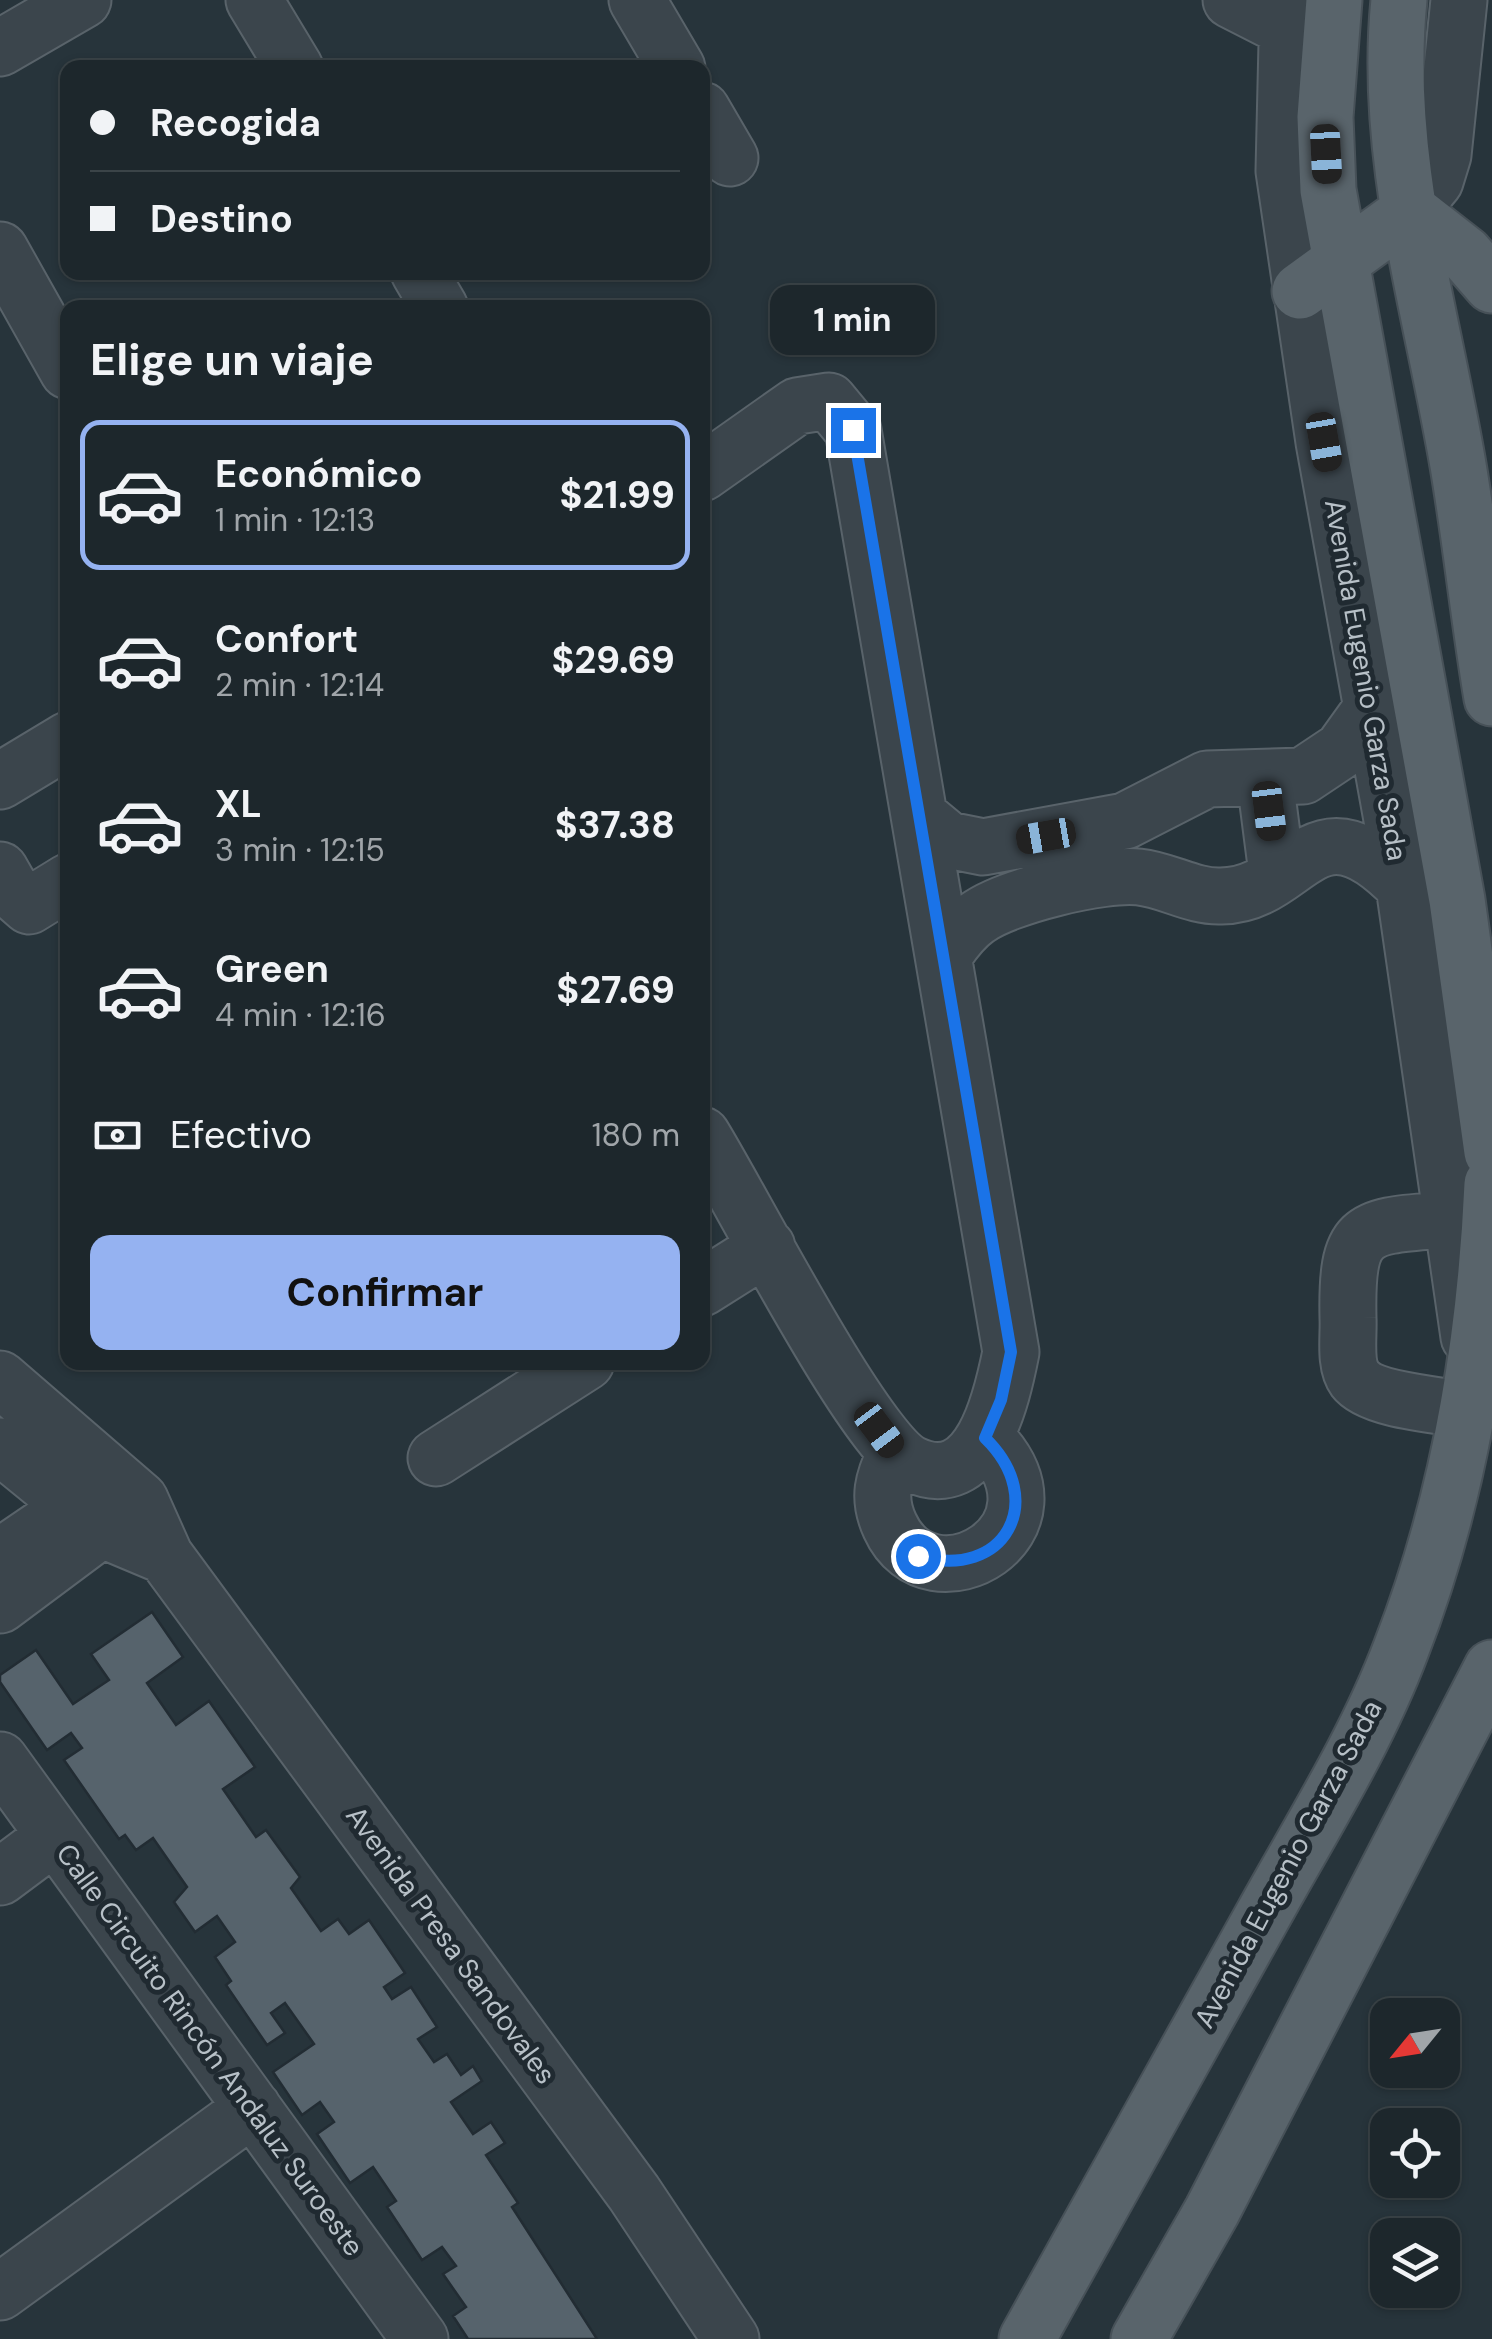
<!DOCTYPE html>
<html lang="es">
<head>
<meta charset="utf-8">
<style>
  :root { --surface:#1d272c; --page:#252f34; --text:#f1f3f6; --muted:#a0a5a9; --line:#3b4448; --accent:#95b2f1 }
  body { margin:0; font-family:"DM Sans",sans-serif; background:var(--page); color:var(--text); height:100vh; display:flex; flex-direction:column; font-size:38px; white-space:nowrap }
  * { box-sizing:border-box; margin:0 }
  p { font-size:32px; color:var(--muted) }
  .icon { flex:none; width:55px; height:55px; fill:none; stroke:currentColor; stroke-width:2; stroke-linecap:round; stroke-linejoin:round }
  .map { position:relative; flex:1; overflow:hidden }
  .sheet { position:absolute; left:60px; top:300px; width:650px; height:1070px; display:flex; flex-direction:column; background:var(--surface); border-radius:20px; box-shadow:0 2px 8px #0004,0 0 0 2px var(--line) }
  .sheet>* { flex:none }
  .banner { position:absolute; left:60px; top:60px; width:650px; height:220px; border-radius:20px; box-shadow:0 2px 8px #0004,0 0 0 2px var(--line); display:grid; align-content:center; height:220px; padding:0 30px; background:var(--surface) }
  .needle { width:65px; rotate:240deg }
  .tools { position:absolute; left:1370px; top:1998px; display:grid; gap:20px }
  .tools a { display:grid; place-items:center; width:90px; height:90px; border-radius:20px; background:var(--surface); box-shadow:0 2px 8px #0004,0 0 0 2px var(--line); font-size:50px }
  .end { position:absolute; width:45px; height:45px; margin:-22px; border:12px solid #1a73e8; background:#fff; box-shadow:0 0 0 5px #fff }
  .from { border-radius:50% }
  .bubble { position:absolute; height:70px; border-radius:20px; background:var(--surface); box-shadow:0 2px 8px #0004,0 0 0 2px var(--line); font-size:32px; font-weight:700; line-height:70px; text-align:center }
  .car { position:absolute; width:30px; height:60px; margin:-30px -15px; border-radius:12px; box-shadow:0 0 8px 2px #0007; background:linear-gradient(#222 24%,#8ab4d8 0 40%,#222 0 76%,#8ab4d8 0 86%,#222 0) }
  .banner b { display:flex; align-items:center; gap:35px; height:95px; font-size:38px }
  .banner b+b { border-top:2px solid var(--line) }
  .banner i { width:25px; height:25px; background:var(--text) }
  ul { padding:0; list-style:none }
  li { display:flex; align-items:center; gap:30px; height:150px; margin:0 20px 15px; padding:0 10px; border:5px solid transparent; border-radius:20px }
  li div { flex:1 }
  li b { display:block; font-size:38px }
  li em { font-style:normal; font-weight:700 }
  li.current { border-color:var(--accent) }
  li>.icon { width:90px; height:90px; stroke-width:1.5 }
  h2 { padding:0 30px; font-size:45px; line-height:120px }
  .pay { display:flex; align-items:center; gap:25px; height:110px; padding:0 30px; font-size:38px }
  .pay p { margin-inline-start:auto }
  .primary-button { display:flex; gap:20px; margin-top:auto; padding:20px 30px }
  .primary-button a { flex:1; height:115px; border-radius:20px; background:var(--accent); color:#111; font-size:40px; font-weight:700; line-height:115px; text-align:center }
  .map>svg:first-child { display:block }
</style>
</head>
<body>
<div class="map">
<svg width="1492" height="2339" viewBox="0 0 1492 2339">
  <rect width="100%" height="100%" fill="#27343b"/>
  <path fill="#56636c" stroke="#222c33" stroke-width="2.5" d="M152 1612 183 1657 147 1683 176 1725 209 1701 255 1767 223 1789 256 1837 266 1830 300 1877 291 1888 321 1931 338 1919 349 1934 369 1920 405 1973 384 1987 392 1999 411 1987 437 2027 418 2039 434 2062 447 2054 461 2075 473 2066 482 2081 451 2102 473 2134 491 2122 505 2143 486 2155 518 2203 512 2207 597 2339H468L453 2316 466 2307 443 2274 456 2266 442 2247 422 2260 387 2207 396 2201 373 2167 350 2183 317 2134 334 2122 320 2102 302 2115 273 2072 314 2044 285 2003 271 2013 285 2033 267 2045 226 1985 231 1981 215 1957 235 1942 217 1916 195 1932 174 1902 187 1887 153 1838 136 1850 125 1835 119 1839 64 1760 82 1748 71 1733 47 1750 0 1682V1675L36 1650 73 1704 109 1680 91 1654Z"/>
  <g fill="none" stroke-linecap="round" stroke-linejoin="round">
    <defs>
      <path id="minor" d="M254 0 295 68
        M637 0 677 68
        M1231 0 1284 27
        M1288 0 1284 171 1324 442 1404 886 1469 1337
        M0 48 83 0
        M702 110 730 158
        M1410 211 1435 181 1443 155 1459 0
        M0 250 68 371
        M419 272 440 308
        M702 473 797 406 829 401 853 430 1011 1352C1002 1397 981 1497 912 1464 864 1441 739 1194 702 1135
        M1265 780 1277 873
        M0 781 68 740
        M919 816 948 840 983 847 1125 821 1207 779 1303 776 1342 750 1370 711
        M0 870 12 891 29 906 68 882
        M946 952C955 939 964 927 977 918 1007 896 1103 873 1139 877 1168 880 1192 897 1221 896 1301 895 1311 792 1404 886
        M1453 1219C1363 1227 1346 1221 1348 1318 1349 1336 1344 1364 1355 1379 1371 1400 1439 1405 1466 1410
        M702 1288 767 1247
        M0 1379 140 1500 165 1556 634 2193 731 2339
        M0 1446 103 1530 165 1556
        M896 1452C883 1479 877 1498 890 1526 930 1615 1080 1530 985 1437
        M436 1458 586 1362
        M0 1557 75 1506
        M0 1605 130 1508
        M0 1760 420 2339
        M0 1877 55 1836
        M0 2292 253 2108"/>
      <path id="major" d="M1334 0 1325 117 1328 190 1457 900 1492 1152
        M1399 0C1383 157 1432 312 1458 465 1471 542 1479 621 1492 698
        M1300 291 1410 211 1465 254 1492 285
        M1027 2339C1105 2198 1184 2058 1262 1917 1310 1830 1366 1742 1401 1649 1458 1503 1485 1340 1492 1184
        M1139 2339 1212 2211 1492 1668"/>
    </defs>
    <use href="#minor" stroke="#59636a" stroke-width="59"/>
    <use href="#major" stroke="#475158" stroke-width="59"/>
    <use href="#minor" stroke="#3b454c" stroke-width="55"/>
    <use href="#major" stroke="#59646b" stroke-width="55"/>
  </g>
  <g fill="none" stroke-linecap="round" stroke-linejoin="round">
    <path stroke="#1a73e8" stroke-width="12" d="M853 430 1011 1352 1001 1400 985 1438C1049 1500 1005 1581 918 1556"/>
  </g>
  <g text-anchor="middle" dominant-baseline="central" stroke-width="10" stroke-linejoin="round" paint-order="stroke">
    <g font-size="28" fill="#b7c0c7" stroke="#202a31">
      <text transform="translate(1366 680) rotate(80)">Avenida Eugenio Garza Sada</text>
      <text transform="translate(1288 1864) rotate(-62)">Avenida Eugenio Garza Sada</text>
      <text transform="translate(451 1945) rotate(54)">Avenida Presa Sandovales</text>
      <text transform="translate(210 2050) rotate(54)">Calle Circuito Rincón Andaluz Suroeste</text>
    </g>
  </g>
</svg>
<div class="tools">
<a><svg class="needle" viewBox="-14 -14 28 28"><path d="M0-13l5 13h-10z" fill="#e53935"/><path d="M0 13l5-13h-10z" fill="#a0a5a9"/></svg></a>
<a><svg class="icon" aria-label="locate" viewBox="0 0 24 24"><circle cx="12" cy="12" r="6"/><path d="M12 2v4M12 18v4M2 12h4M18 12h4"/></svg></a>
<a><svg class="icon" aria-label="layers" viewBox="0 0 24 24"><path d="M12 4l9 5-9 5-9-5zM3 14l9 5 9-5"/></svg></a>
</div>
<i class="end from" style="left:918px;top:1556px"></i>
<i class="end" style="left:853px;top:430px"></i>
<div class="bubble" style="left:770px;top:285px;width:165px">1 min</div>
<i class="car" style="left:1326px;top:154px;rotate:177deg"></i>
<i class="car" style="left:1324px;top:442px;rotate:170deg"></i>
<i class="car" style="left:1269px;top:811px;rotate:173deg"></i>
<i class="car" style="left:1046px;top:836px;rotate:260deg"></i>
<i class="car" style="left:879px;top:1430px;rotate:143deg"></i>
<div class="banner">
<b><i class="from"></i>Recogida</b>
<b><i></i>Destino</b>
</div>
<section class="sheet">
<h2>Elige un viaje</h2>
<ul>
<li class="current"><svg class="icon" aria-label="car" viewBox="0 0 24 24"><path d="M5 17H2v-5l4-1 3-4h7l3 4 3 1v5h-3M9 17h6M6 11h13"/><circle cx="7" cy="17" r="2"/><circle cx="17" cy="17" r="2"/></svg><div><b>Económico</b><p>1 min · 12:13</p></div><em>$21.99</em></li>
<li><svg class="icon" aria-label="car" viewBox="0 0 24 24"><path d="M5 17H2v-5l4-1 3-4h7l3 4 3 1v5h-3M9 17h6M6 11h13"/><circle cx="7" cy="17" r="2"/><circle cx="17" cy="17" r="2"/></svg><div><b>Confort</b><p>2 min · 12:14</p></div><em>$29.69</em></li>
<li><svg class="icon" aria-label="car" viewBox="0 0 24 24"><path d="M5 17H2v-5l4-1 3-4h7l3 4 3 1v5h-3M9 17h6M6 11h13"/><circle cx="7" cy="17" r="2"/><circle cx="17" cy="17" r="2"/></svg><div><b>XL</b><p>3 min · 12:15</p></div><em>$37.38</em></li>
<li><svg class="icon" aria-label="car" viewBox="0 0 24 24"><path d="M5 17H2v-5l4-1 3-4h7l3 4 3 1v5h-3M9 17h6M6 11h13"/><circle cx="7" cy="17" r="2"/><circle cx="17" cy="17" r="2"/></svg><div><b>Green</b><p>4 min · 12:16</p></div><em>$27.69</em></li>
</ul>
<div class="pay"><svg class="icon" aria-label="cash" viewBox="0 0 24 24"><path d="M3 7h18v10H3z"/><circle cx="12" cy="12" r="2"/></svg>Efectivo<p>180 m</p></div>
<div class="primary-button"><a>Confirmar</a></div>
</section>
</div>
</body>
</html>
